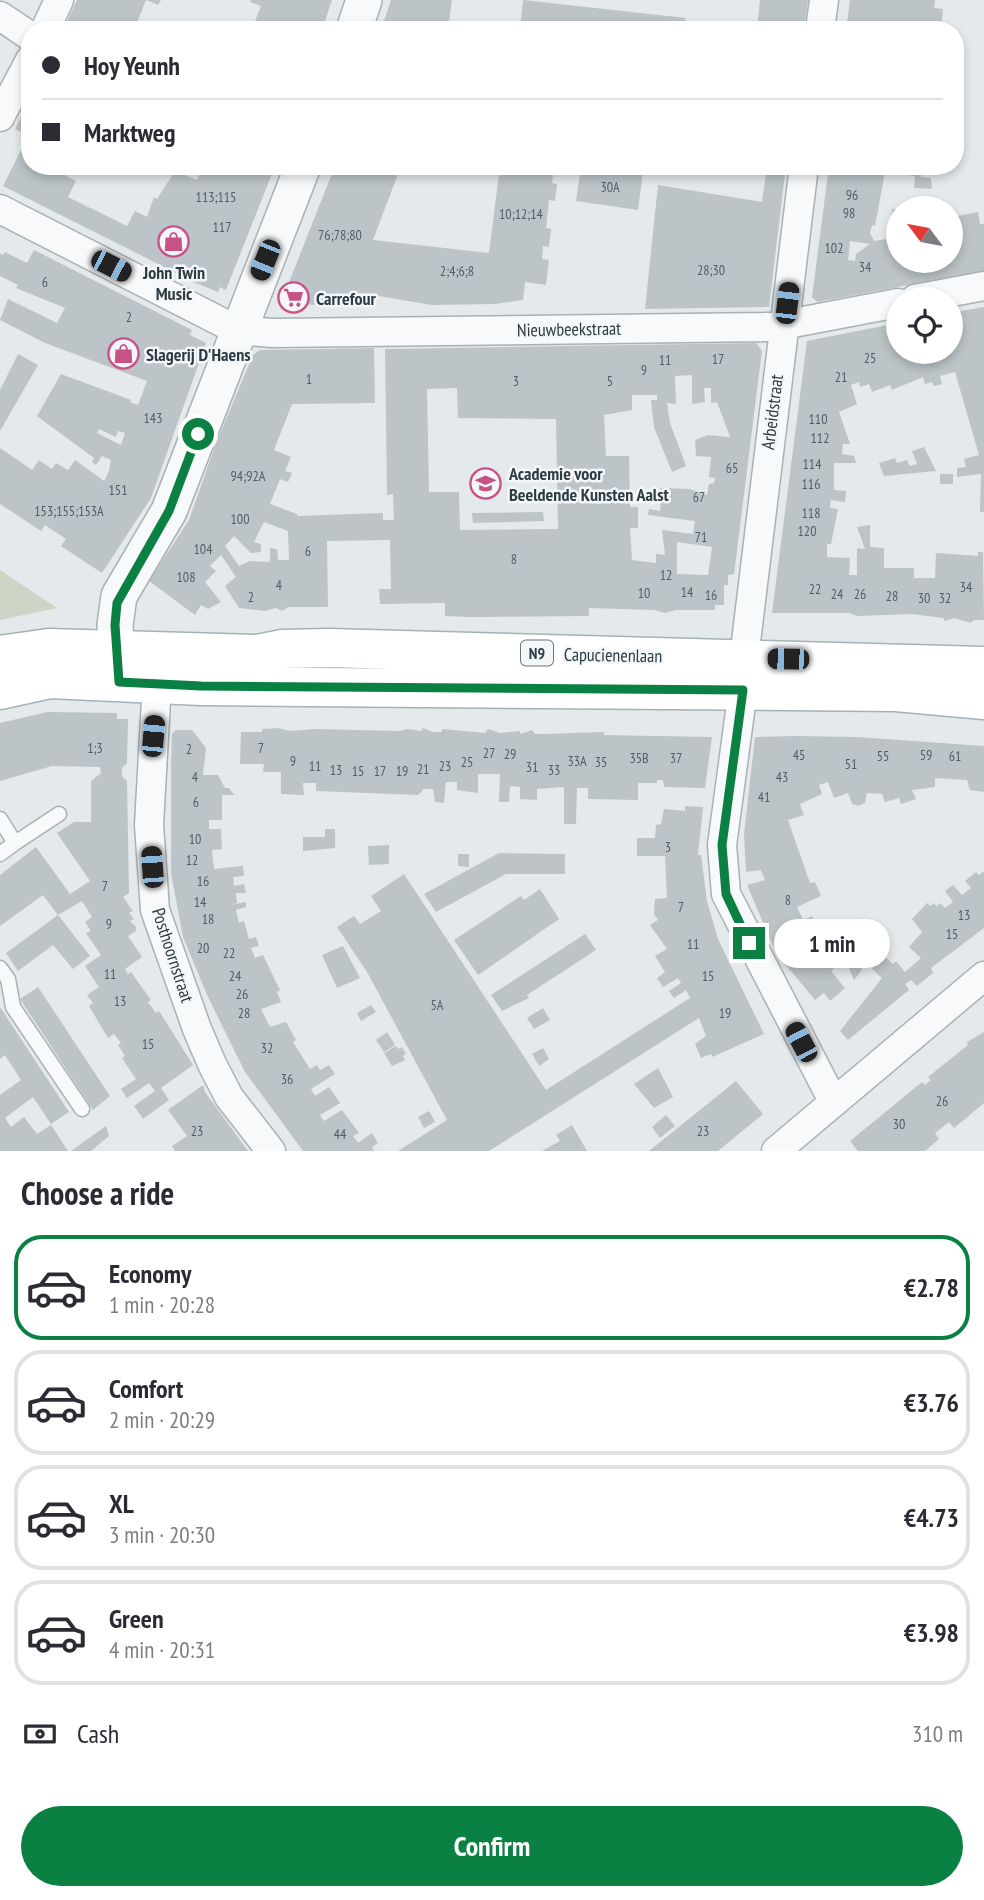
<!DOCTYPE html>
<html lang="en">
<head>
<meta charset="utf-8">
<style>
  :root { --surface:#fff; --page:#f2f2f3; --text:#2b2b33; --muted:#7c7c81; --line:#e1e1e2; --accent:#0b8043 }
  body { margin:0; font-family:"PT Sans Narrow",sans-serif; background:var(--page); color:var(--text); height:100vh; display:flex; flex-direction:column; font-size:26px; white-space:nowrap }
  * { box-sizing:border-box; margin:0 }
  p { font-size:23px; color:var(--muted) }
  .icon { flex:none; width:38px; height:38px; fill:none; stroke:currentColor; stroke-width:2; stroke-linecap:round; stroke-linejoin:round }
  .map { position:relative; height:1151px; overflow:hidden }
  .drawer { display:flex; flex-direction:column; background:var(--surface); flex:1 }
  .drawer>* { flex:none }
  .hud { position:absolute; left:21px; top:21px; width:943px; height:154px; border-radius:28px; box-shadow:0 4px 10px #0003; display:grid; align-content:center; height:154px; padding:0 21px; background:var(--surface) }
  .needle { width:46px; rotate:302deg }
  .fabs { position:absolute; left:886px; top:196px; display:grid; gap:14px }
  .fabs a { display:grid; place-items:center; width:77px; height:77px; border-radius:50%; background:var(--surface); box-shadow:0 4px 10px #0003; font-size:35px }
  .end { position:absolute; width:32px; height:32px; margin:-16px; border:9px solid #0b8043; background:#fff; box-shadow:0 0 0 4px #fff }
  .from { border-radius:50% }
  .bubble { position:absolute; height:49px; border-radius:24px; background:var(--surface); box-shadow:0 4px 10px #0003; font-size:23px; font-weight:700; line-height:49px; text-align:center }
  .car { position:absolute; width:21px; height:42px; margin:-21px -10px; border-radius:9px; box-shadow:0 0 5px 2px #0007; background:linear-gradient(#222 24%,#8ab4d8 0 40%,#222 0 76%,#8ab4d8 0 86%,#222 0) }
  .hud b { display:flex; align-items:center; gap:24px; height:66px; font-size:26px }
  .hud b+b { border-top:2px solid var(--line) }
  .hud i { width:18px; height:18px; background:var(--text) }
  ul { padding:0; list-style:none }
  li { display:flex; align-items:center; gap:21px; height:105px; margin:0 14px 10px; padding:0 7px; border:4px solid var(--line); border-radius:28px }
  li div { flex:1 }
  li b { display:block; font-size:26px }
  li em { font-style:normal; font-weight:700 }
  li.current { border-color:var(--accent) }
  li>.icon { width:63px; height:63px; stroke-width:1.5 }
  h2 { padding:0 21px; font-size:32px; line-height:84px }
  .pay { display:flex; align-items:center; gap:18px; height:77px; padding:0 21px; font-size:26px }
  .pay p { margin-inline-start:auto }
  .button { display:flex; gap:14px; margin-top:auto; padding:14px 21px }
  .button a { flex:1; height:80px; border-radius:42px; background:var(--accent); color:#fff; font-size:28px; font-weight:700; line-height:80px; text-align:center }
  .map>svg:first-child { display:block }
</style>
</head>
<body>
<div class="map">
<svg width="984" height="1151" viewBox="0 0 984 1151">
  <rect width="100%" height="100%" fill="#e4e9eb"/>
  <path fill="#ced5c6" d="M0 570 57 608 0 620Z"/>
  <path fill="#bcc4c8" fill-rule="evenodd" d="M77 0H161L158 5 146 0 134 30H63Z
    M251 0H332L322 30H261L262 27 254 24 261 6 250 2Z
    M391 0H452L449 22 470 30H381Z
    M523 0 686 18 685 21 738 30H520Z
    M760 0H808L804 30H757Z
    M850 0H935L934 8 943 9 941 30H846Z
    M30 99V166H62L59 172 76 181 68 197 127 226 135 211 147 217 154 197 157 199 175 171 197 180 203 166H275L226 290 220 287 218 292 196 283 3 186 28 136 15 129Z
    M335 166H401L373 240 489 253 500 166 554 168 552 183 557 184 555 201 549 200 546 228 551 229 549 247 543 246 542 259 549 260 546 285 525 282 523 300 495 304 432 305 361 293 357 304 280 305Z
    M581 166 643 172 638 210 576 201Z
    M767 166H786L769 307 645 309 658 185 762 202Z
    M829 166H922L921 177 931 178 932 189 914 188 915 176 885 172 875 226 872 225 870 233 874 241 898 237V261H950V222L957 221V216L978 212 980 224H984V271L817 302 812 297ZM850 241 870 244 856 254 855 261 848 260Z
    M892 209 898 210V229L890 228Z
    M34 250 192 330 190 335 206 343 151 498 102 573 61 546 66 539 45 525 41 531 0 504V448L32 470 39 460 52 469 56 463 68 470 75 460 104 481 109 471 111 460 102 456 96 465 92 462 94 458 37 416 61 374 131 400 130 402 138 405 147 381 45 343 0 320 8 299 57 323 65 308 16 288 18 285 0 276V253L3 255 5 252 27 263ZM99 429 116 437 118 431 125 433 121 445 97 433Z
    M984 307V512H980L981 474 957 477V468L966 467 964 459 979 455 955 372 940 376 942 384 934 386 932 382 925 384 923 377 892 390 890 385 872 392 869 384 860 387 859 382 851 385 857 404 839 412 850 444H843L842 454 854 456 856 463H834V490L846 491 845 502 831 500 830 508 838 509 831 544H827V557L850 558 849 575H857V548L865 549 857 527 870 525V547L884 548V568H914V578H935L936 553 978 556V552H983L984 620H974L971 623 954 618 945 621 943 618 912 614 857 616 849 613H772L807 341 898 323V352H950V313Z
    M756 343 762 351 734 574 728 575V585H724V605H715V610H676L665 613 654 610 589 608V616L470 617 445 616V603L380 604 379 589H391L390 540 327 541 328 607H288L282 611 276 608 265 611 239 608 225 586 236 577 221 555 210 566 216 571 205 582 221 602 208 609 201 605 195 615 149 581 189 520 216 443 253 355 260 350 374 348 375 403 292 404 274 450 291 457 285 471 292 473 288 482 280 479 270 504 297 514V516L383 513V520H394L393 494 387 495 385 349ZM692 375V404L705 402 704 388H711V403L717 402 730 437 708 435 695 440 696 456 711 457 709 477 715 478 714 483 709 484 707 495 689 489 660 488 662 491H655L654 501 661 502 660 511 649 509 648 515 695 521 693 534 662 530 665 555 656 554V563L632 560 630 528H638V507H630L629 456H606L604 415 632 410V395H657V400H651L654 427 672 472 686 466 670 423 667 403 676 404 675 376ZM457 388 458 418 556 419 558 529 460 530 459 492H429L427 389ZM264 522 288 531 289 560H278L277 549 270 548V562L250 561 239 566 225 546 234 536 251 553 261 552V544L254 542ZM677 542 712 547 708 575 677 574Z
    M18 354 38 365 0 431V390Z
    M924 447 936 471 884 476 879 463 895 458 897 463 907 460 910 466 917 464 912 451Z
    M940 474H953V484H940Z
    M543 512 544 521 473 523 472 513Z
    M47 712 117 713V719H128L127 763 122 768V776L127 781 129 893 123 897 133 911 129 913 134 919 130 921 136 927V931L128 936 142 957 125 969 128 974 131 972 151 1000 148 1002 156 1013 159 1011 193 1065 161 1088 169 1100 143 1119 134 1106 155 1091 149 1083 127 1098 121 1089 136 1079 122 1058 125 1056 118 1045 121 1043 114 1034 108 1038 89 1006 93 1003 87 995 99 987 85 966 101 955 86 933 91 931 85 922 92 917 82 901 58 915 90 956 73 969 53 945 18 971 6 953 58 915 43 895 0 926V875L36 847 70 894 90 881 57 833 74 822H91V781L101 773 100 767 52 766 0 781V723Z
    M278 728 290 731 314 729 399 731 408 729 421 731 423 728 433 732H442V729L485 733 488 729 500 733 520 731V734L532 730 535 734H543L604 732V735L712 737 705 788 664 787 663 780H657V783H638V800L588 799V788H577L576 824H564V787L537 789V800L520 799V787L510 786 509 802H499L500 774H478V793L457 790V782H446L444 803 435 802 433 789H424L418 795 316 791V783H303L304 795 281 794V772H263L264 764H240L241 732H262V729Z
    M176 730H192L206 748 203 775H218L225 788H229L234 795H222V820H209V829H221L222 849 212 850 214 869 243 866 244 876 233 877 234 886 244 884 246 893H236L237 903 230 905 246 902V907L236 910 239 923 244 921 249 939 256 937 259 946 251 948 255 958 263 955 280 990 277 992 281 1002 261 1009 270 1027 286 1022 296 1040 293 1042 310 1069 317 1065 320 1070 329 1065 335 1074 311 1089 315 1096 329 1087 340 1103 320 1115 324 1121 342 1110 359 1133 353 1136 358 1143 372 1133 378 1143 372 1147 374 1151H303L245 1072 208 997 183 937 171 873V766L172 734Z
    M797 736 857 737 984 746V792L970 790 967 780 935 778V787L912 790 916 799 901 804 899 798 885 802 882 794 867 793 865 803 858 806 852 804 848 793 834 798 828 782 819 785 822 794 800 804 804 815 788 820 810 883 815 882 821 896 797 907 803 920 812 916 816 925 807 931 828 959 838 951 842 962 831 971 845 988 830 1001 824 993 815 1000 776 953 747 885 765 880 761 870 746 872 744 834 755 737Z
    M685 806 703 807 698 855H701L707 901 718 939 764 1034 712 1057 711 1054 701 1058 695 1044 706 1036 699 1018 489 1151H398L447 1120 367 972 337 927 354 916 360 924 381 911 371 896 404 874 546 1090 690 998 686 990 674 998 669 991 681 983 678 978 663 987 657 978 665 972 655 956 667 949 650 925 658 920 654 914 655 899 667 898 665 856H637V838H655L656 825 661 824 664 809 685 811Z
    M325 829H335V848L303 851V837H325Z
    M389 845V864L369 865 368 846Z
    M499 853 565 854V874H506L436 912 424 894Z
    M458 854H469V867L458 866Z
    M984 871V928L931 968 933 973 917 986 911 980 905 984 909 990 848 1040 840 1031 882 978 872 969 883 955 893 964 896 961 905 972 921 958 909 947 922 932 912 919 927 903 930 906 933 903 937 906 940 903 945 908 953 902 945 891 953 885 962 895 971 888 965 881 976 872 979 875Z
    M540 889 559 919 478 975 454 940 521 896 524 900Z
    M880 931 884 943 875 953 868 935Z
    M585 934 596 950 527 995 529 998 502 1011 491 995Z
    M343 946 360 978 337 988 322 955Z
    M857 957 862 970 854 980 846 961Z
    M38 987 110 1096 93 1110 20 999Z
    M371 1005 376 1012 361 1021 357 1013Z
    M0 1007 69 1112 51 1124 33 1097 5 1118 11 1127 24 1117 37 1134 51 1125 68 1151H0V1095L21 1080 5 1055 0 1059Z
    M543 1008 550 1020 534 1029 527 1018Z
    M387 1032 395 1045 384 1052 376 1040Z
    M984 1032V1103L954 1128 949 1122 935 1133 939 1139 925 1151H858L850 1141 922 1082 925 1085 931 1080 928 1077 968 1045 967 1042Z
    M396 1046 398 1049 402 1047 406 1054 403 1056 405 1060 392 1066 384 1053Z
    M543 1048 549 1059 539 1066 532 1054Z
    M658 1068 673 1097 654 1108 634 1084Z
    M736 1081 763 1114 718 1151H649Z
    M203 1085 205 1092 248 1151H175L172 1146 187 1136 168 1110Z
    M429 1111 435 1122 424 1128 418 1117Z
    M666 1115 675 1126 660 1138 652 1127Z
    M572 1125 587 1151H542L560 1141 556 1135Z
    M106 1126 109 1136 91 1151H71Z"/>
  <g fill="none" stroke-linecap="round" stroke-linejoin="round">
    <defs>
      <path id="service" d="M0 819 15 843 0 854
        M15 843 59 814
        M0 968 8 979 13 1007 82 1109"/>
      <path id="minor" d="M0 16 30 36
        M45 30 59 0
        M820 30 824 0
        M0 117 30 60
        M0 209 237 330 272 333 772 327 898 303
        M915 299 984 286
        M744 658 804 166
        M158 665 149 825 155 910 197 1029 212 1064 229 1097 271 1151
        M743 690 722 845 726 894 833 1101
        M776 1151 984 976"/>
      <path id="tertiary" d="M354 30 364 0
        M118 677 115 625 119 596 169 511 303 166"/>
      <path id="primary" d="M0 655 49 648 257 654 283 649 329 648 984 666
        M0 690 50 679 201 686 896 692 984 700"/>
    </defs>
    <use href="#service" stroke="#a9b1b5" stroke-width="17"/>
    <use href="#minor" stroke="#a9b1b5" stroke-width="31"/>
    <use href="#tertiary" stroke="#a9b1b5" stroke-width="38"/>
    <use href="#primary" stroke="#a4b1b6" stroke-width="41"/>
    <use href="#service" stroke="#f7f9fa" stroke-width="14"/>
    <use href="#minor" stroke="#f7f9fa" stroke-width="28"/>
    <use href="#tertiary" stroke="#f7f9fa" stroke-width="35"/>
    <use href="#primary" stroke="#fff" stroke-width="38"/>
  </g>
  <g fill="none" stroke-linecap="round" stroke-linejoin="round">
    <path stroke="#0b8043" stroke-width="9" d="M198 434 169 511 117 603 115 625 119 682 201 686 743 690 722 845 726 894 749 943"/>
  </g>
  <defs>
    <symbol id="shop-ring" viewBox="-11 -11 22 22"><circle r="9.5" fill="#f4f7f9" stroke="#c75386" stroke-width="1.5"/><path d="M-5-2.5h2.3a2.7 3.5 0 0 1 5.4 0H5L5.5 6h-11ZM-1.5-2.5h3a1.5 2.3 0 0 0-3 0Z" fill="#c75386"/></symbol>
    <symbol id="supermarket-ring" viewBox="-11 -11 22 22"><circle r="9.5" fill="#f4f7f9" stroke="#c75386" stroke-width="1.5"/><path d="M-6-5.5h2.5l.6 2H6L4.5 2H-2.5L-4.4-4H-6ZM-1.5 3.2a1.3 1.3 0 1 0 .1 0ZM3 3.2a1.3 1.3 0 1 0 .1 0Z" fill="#c75386"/></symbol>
    <symbol id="school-ring" viewBox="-11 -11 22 22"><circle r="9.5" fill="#f4f7f9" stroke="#c75386" stroke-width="1.5"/><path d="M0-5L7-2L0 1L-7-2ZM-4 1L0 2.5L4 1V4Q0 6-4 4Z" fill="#c75386"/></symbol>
  </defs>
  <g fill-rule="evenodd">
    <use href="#shop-ring" x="156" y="224" width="35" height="35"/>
    <use href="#supermarket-ring" x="276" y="280" width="35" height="35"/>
    <use href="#shop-ring" x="106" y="336" width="35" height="35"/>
    <use href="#school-ring" x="468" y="466" width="35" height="35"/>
  </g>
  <g text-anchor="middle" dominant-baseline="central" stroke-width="5" stroke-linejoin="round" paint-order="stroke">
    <g font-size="14" fill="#515d64">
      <text x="610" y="187">30A</text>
      <text x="852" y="195">96</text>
      <text x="216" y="197">113;115</text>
      <text x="849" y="213">98</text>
      <text x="521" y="214">10;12;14</text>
      <text x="222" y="227">117</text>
      <text x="340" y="235">76;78;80</text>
      <text x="834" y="248">102</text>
      <text x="865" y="267">34</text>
      <text x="711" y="270">28;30</text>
      <text x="457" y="271">2;4;6;8</text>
      <text x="45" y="282">6</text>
      <text x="129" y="317">2</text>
      <text x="870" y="358">25</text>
      <text x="718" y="359">17</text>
      <text x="665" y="360">11</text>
      <text x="644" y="370">9</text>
      <text x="841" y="377">21</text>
      <text x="309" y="379">1</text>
      <text x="516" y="381">3</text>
      <text x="610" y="381">5</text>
      <text x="153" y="418">143</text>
      <text x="818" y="419">110</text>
      <text x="820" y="438">112</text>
      <text x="812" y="464">114</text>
      <text x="732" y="468">65</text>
      <text x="248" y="476">94;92A</text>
      <text x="811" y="484">116</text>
      <text x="118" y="490">151</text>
      <text x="699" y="497">67</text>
      <text x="69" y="511">153;155;153A</text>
      <text x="811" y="513">118</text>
      <text x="240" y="519">100</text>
      <text x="807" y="531">120</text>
      <text x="701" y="537">71</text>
      <text x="203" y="549">104</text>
      <text x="308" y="551">6</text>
      <text x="514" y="559">8</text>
      <text x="666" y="575">12</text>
      <text x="186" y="577">108</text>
      <text x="279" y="585">4</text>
      <text x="966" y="587">34</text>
      <text x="815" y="589">22</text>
      <text x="687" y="592">14</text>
      <text x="644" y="593">10</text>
      <text x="837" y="594">24</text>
      <text x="860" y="594">26</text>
      <text x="711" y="595">16</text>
      <text x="892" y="596">28</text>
      <text x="251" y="597">2</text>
      <text x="924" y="598">30</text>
      <text x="945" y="598">32</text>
      <text x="95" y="748">1;3</text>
      <text x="261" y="748">7</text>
      <text x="189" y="749">2</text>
      <text x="489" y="753">27</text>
      <text x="510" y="754">29</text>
      <text x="799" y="755">45</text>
      <text x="926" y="755">59</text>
      <text x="883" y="756">55</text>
      <text x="955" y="756">61</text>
      <text x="639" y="758">35B</text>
      <text x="676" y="758">37</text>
      <text x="293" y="761">9</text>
      <text x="577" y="761">33A</text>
      <text x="467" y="762">25</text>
      <text x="601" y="762">35</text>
      <text x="851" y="764">51</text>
      <text x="315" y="766">11</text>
      <text x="445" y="766">23</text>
      <text x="532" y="767">31</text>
      <text x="423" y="769">21</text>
      <text x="336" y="770">13</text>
      <text x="554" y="770">33</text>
      <text x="358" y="771">15</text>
      <text x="380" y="771">17</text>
      <text x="402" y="771">19</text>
      <text x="195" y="777">4</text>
      <text x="782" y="777">43</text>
      <text x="764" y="797">41</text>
      <text x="196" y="802">6</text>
      <text x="195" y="839">10</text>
      <text x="668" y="847">3</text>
      <text x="192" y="860">12</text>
      <text x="203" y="881">16</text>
      <text x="105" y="886">7</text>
      <text x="788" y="900">8</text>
      <text x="200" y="902">14</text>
      <text x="681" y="907">7</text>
      <text x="964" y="915">13</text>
      <text x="208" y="919">18</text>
      <text x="109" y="924">9</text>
      <text x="952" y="934">15</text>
      <text x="693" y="944">11</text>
      <text x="203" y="948">20</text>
      <text x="229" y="953">22</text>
      <text x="110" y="974">11</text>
      <text x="235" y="976">24</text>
      <text x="708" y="976">15</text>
      <text x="242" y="994">26</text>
      <text x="120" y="1001">13</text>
      <text x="437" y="1005">5A</text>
      <text x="244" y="1013">28</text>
      <text x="725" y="1013">19</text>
      <text x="148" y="1044">15</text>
      <text x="267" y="1048">32</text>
      <text x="287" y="1079">36</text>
      <text x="942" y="1101">26</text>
      <text x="899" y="1124">30</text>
      <text x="197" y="1131">23</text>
      <text x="703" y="1131">23</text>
      <text x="340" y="1134">44</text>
    </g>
    <rect fill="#f4f7f9" stroke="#69737a" stroke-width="2" x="521" y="640.5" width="32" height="25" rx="5"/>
    <g font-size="16" font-weight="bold" fill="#2d3b43">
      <text x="537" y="653">N9</text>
    </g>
    <g font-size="18" font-weight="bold" fill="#2d3b43" stroke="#f4f7f9" text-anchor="start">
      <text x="174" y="272" text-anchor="middle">John Twin<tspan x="174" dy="21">Music</tspan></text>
      <text x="316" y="298">Carrefour</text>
      <text x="146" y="354">Slagerij D'Haens</text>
      <text x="509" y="473">Academie voor<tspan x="509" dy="21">Beeldende Kunsten Aalst</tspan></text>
    </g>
    <g font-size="18" fill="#2d3b43" stroke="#f4f7f9">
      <text transform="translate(569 329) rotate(-1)">Nieuwbeekstraat</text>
      <text transform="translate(772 412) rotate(-83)">Arbeidstraat</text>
      <text transform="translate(613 655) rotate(1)">Capucienenlaan</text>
      <text transform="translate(173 955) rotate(72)">Posthoornstraat</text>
    </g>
  </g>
</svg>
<div class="fabs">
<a><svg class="needle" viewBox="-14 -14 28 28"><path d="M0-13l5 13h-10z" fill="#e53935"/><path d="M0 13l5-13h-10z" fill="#7c7c81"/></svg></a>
<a><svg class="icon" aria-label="locate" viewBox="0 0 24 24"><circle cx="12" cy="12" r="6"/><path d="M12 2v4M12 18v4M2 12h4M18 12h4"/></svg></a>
</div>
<i class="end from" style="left:198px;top:434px"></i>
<i class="end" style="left:749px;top:943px"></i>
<div class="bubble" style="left:774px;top:919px;width:116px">1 min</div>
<i class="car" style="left:265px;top:260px;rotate:202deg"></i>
<i class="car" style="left:111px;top:266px;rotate:117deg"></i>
<i class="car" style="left:787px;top:303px;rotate:7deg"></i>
<i class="car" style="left:788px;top:659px;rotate:271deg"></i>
<i class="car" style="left:153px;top:736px;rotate:5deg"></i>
<i class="car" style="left:152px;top:867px;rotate:356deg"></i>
<i class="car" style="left:801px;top:1042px;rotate:332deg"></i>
<div class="hud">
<b><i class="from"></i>Hoy Yeunh</b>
<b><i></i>Marktweg</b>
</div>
</div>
<section class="drawer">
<h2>Choose a ride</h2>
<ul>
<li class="current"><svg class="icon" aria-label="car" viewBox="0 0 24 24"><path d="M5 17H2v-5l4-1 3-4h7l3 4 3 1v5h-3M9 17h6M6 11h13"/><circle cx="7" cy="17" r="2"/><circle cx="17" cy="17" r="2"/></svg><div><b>Economy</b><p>1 min · 20:28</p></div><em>€2.78</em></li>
<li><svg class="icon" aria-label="car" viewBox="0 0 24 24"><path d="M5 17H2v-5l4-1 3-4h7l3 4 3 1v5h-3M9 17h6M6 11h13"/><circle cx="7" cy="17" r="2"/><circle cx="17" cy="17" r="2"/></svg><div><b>Comfort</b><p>2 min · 20:29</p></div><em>€3.76</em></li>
<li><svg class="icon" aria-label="car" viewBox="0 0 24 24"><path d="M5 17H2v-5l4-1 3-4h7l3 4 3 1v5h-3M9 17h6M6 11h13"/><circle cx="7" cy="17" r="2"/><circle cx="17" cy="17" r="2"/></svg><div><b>XL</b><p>3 min · 20:30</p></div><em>€4.73</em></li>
<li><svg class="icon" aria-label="car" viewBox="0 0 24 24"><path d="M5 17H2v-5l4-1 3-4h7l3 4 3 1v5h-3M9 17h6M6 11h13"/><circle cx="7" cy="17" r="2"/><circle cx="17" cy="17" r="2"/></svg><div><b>Green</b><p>4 min · 20:31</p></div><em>€3.98</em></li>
</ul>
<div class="pay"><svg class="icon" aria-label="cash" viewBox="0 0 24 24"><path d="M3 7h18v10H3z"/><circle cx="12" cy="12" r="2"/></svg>Cash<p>310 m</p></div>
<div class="button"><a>Confirm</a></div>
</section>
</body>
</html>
